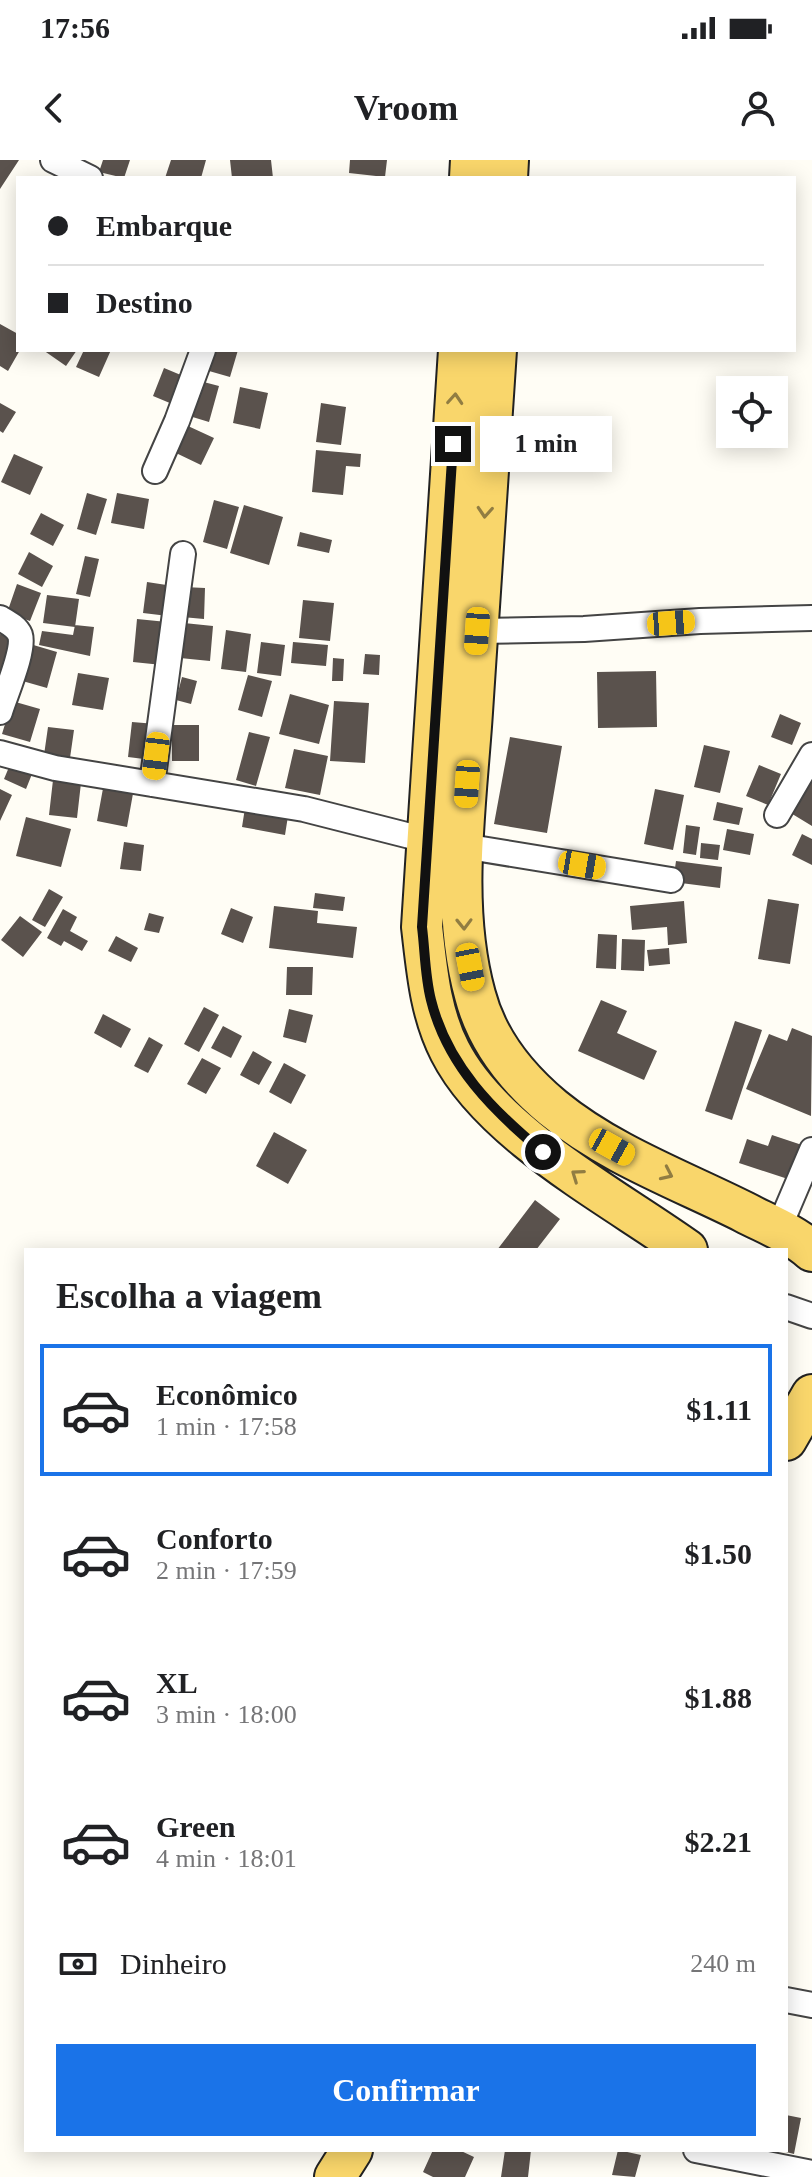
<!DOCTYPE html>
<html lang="pt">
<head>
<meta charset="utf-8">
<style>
  :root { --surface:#fff; --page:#f2f2f2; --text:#202124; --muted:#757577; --line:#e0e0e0; --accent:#1a73e8 }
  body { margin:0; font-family:"Times New Roman",serif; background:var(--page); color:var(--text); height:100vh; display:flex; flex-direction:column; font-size:30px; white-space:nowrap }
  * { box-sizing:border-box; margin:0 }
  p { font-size:26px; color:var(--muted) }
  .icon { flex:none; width:44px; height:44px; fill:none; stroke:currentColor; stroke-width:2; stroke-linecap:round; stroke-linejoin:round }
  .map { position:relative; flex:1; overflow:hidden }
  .details { position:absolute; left:24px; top:1088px; width:764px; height:904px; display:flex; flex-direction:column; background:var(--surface); border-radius:0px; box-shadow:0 4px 20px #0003 }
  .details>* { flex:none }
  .top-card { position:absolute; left:16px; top:16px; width:780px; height:176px; border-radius:0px; box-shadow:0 4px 20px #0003; display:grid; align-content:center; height:176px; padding:0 32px; background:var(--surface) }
  .tools { position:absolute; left:716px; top:216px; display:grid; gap:16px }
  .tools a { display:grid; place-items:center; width:72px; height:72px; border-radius:0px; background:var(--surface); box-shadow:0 4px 20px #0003; font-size:40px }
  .end { position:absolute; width:36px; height:36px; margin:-18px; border:10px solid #111; background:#fff; box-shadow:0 0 0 4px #fff }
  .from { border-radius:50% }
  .bubble { position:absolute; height:56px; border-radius:0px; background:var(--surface); box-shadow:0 4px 20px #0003; font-size:26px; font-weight:700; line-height:56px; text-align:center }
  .car { position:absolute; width:24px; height:48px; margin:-24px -12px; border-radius:10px; box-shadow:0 0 6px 2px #0007; background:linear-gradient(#f5c518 24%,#345 0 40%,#f5c518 0 76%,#345 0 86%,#f5c518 0) }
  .top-card b { display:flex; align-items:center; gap:28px; height:76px; font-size:30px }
  .top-card b+b { border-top:2px solid var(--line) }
  .top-card i { width:20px; height:20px; background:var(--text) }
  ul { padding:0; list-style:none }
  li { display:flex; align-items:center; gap:24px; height:132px; margin:0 16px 12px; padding:0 16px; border:4px solid transparent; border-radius:0px }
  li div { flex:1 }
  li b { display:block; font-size:30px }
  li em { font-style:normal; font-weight:700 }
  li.on { border-color:var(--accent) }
  li>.icon { width:72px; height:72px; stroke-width:1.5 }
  h2 { padding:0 32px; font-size:36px; line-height:96px }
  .pay { display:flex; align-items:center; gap:20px; height:88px; padding:0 32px; font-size:30px }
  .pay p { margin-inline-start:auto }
  .primary-button { display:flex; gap:16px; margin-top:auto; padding:16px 32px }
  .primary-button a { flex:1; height:92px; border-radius:0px; background:var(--accent); color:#fff; font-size:32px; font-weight:700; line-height:92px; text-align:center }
  .status { display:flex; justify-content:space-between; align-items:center; height:56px; padding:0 40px; background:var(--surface); direction:ltr }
  .status svg { height:22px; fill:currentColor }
  header { display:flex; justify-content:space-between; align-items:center; height:104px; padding:0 32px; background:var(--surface); font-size:36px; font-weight:700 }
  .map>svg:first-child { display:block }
</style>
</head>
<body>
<div class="status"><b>17:56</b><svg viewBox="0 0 49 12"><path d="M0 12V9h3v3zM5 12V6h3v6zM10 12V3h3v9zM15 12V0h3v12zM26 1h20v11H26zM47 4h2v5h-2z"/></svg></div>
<header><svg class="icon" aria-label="back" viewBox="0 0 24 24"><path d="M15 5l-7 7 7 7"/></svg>Vroom<svg class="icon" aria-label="person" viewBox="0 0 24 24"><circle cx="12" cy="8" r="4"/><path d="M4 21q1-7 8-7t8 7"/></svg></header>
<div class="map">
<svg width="812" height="2017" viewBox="0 0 812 2017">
  <rect width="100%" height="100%" fill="#fffdf5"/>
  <path fill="#5a524d" d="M0 0H19L0 29Z
    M103 0H130L124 18 99 12Z
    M171 0H206L201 18H165Z
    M230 0H271L273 18H232Z
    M350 0H387L385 17 349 13Z
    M0 164 18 174 20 190 8 211 0 206Z
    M43 190H77L66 206Z
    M84 190H111L99 217 76 207Z
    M207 190H238L230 217 202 209Z
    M164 208 188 218 177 246 153 236Z
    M196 220 219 226 209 262 186 255Z
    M240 227 268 233 260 269 233 263Z
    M0 243 16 252 3 273 0 271Z
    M321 243 346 247 341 285 316 282Z
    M188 266 214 278 201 305 176 293Z
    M316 290 361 294 360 307 346 306 343 335 312 332Z
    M14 294 43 307 30 335 1 322Z
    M87 333 107 339 96 375 77 369Z
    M117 333 149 339 144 369 111 363Z
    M214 340 239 347 227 389 203 382Z
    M244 345 283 357 269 405 230 393Z
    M41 353 64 365 53 386 30 374Z
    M300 372 332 380 329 393 297 386Z
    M29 392 53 406 42 427 18 414Z
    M85 396 99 399 90 437 76 434Z
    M147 422 173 426 168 456 143 453Z
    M17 424 41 433 30 461 7 453Z
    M184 427 205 428 204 459 182 457Z
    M47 435 79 439 75 467 43 463Z
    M303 440 334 443 330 481 299 478Z
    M137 459 167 462 162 505 133 502Z
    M184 463 213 466 210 501 180 498Z
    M75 465 94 467 90 496 39 485 42 471 73 475Z
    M226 470 251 474 246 512 221 509Z
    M0 474 17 481 0 519Z
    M261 482 285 485 281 516 257 513Z
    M293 482 328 485 326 506 291 503Z
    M30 484 57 492 47 528 19 520Z
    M365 494 380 495 379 515 363 514Z
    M333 498 344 499 343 521H332Z
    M656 511 657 567 598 568 597 512Z
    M78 513 109 518 103 550 72 545Z
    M248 515 272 521 262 557 238 550Z
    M182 517 197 521 191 544 176 540Z
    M290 534 329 545 319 584 279 574Z
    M12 541 40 549 30 582 2 574Z
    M334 541 369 543 365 603 330 601Z
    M780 554 801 563 792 585 771 577Z
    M132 562 156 564 152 600 128 597Z
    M172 565H199V601H172Z
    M48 567 74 570 70 598 44 595Z
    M249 572 270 577 256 626 236 620Z
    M510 577 562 586 547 673 494 664Z
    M704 585 730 591 720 633 694 627Z
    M294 589 328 596 320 635 285 628Z
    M12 600 34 609 26 629 4 619Z
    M759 605 781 614 768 645 746 636Z
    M809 617 812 619V666L789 652Z
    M53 620 81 623 77 658 49 655Z
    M104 623 134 628 127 667 97 661Z
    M0 629 12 635 0 661Z
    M655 629 684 635 673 690 644 684Z
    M717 642 743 648 739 665 713 660Z
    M245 648 288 656 285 675 242 667Z
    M26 657 71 669 61 707 16 696Z
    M686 665 700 667 696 695 683 693Z
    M727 669 754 674 750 695 723 690Z
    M802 674 812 679V705L792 695Z
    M124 682 144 685 141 711 120 709Z
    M701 683 720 685 718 700 700 698Z
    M676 701 722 707 720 728 673 722Z
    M49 729 63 737 45 767 32 760Z
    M315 733 345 737 343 751 313 748Z
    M768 739 799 744 790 804 758 799Z
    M684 741 687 783 668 785 667 767 632 770 630 746Z
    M274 746 318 751 317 763 357 767 353 798 269 788Z
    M231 748 253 757 243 783 221 774Z
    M63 749 77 757 70 771 88 781 82 791 64 781 61 786 47 778Z
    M149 753 164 757 159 773 144 770Z
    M20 756 42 772 23 797 1 780Z
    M598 774 617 775 616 809 596 808Z
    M116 776 138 788 131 802 108 791Z
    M622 779 645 780 644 811 621 810Z
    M669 788 670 804 649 806 647 790Z
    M287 807H313L312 835H286Z
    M601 840 627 851 617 873 657 891 644 920 578 891Z
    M204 847 219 855 199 892 184 884Z
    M289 849 313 855 306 883 283 877Z
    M103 854 131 869 121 888 94 873Z
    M735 861 762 870 732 960 705 951Z
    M223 866 242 876 231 898 211 888Z
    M792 868 812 876 811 956 746 929 769 874 787 881Z
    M149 877 163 885 148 913 134 906Z
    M253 891 272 902 259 925 240 915Z
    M202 898 221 908 206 934 187 924Z
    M284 903 306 915 291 944 269 932Z
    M274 972 307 990 288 1024 256 1006Z
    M772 975 802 985 791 1020 739 1003 747 979 768 986Z
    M535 1040 560 1059 536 1090H497Z
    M786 1955 801 1958 794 1994 786 1992Z
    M433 1990H459L474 1997 465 2017H433L423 2012Z
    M505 1990H531L528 2017H501Z
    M618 1990 641 1995 635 2017 612 2015Z"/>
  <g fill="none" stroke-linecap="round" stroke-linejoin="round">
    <defs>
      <path id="minor" d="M53 0 90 18
        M155 311 177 261 203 190
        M0 458C7 462 17 467 20 475 25 490 5 535 0 552
        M477 471 584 469 700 461 812 458
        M0 593 55 608 304 649 426 680 671 720
        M152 624 183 394
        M777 655 812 595
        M778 1070 812 990
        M786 1147 812 1156
        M786 1840 812 1845
        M696 1990 812 2013"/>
      <path id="primary" d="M470 18 471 0
        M507 18 508 0
        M459 190 422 767C427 809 430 852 450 891 492 974 613 1037 687 1090
        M496 190C488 311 480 432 472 552 466 645 450 745 475 835 487 881 517 918 553 948 609 994 680 1020 744 1052 767 1064 793 1074 812 1091
        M786 1280 812 1235
        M335 2017 352 1990"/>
    </defs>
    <use href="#minor" stroke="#444" stroke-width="28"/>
    <use href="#primary" stroke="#222" stroke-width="44"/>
    <use href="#minor" stroke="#fff" stroke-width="24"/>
    <use href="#primary" stroke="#f9d66b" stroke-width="40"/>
  </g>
  <defs><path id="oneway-chevron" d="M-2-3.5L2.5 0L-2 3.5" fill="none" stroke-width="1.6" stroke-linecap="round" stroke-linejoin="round" transform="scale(2)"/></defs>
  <g stroke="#917d42">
    <use href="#oneway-chevron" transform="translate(455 239) rotate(-86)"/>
    <use href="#oneway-chevron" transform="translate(485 352) rotate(94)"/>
    <use href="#oneway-chevron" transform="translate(464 764) rotate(89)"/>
    <use href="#oneway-chevron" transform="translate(667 1014) rotate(25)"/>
    <use href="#oneway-chevron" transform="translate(577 1015) rotate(-145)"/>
  </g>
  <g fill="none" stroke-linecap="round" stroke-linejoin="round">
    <path stroke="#111" stroke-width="10" d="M453 284 422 767C425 791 425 817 431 840 447 905 493 951 543 992"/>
  </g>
</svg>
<div class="tools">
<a><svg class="icon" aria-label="locate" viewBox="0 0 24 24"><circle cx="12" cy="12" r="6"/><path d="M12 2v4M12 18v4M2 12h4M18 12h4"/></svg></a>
</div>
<i class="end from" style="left:543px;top:992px"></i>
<i class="end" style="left:453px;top:284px"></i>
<div class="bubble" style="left:480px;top:256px;width:132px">1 min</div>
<i class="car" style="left:671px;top:463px;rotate:86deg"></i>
<i class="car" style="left:477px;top:471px;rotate:184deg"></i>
<i class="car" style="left:156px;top:596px;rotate:187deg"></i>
<i class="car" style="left:467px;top:624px;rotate:184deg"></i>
<i class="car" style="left:582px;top:705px;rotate:100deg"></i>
<i class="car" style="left:470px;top:807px;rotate:169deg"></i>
<i class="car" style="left:612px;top:987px;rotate:119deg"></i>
<div class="top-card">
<b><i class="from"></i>Embarque</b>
<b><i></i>Destino</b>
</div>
<section class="details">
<h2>Escolha a viagem</h2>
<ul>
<li class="on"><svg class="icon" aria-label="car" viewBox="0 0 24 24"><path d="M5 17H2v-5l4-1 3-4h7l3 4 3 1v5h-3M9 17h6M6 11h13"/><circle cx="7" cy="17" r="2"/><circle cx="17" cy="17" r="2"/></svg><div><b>Econômico</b><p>1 min · 17:58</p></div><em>$1.11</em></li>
<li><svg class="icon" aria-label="car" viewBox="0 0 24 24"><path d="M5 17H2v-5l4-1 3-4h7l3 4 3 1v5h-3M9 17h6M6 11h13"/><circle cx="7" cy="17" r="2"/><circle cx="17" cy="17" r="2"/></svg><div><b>Conforto</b><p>2 min · 17:59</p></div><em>$1.50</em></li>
<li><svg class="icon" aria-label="car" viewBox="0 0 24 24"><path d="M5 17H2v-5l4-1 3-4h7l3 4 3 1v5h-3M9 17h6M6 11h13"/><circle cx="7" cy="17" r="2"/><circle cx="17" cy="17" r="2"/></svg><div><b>XL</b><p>3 min · 18:00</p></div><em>$1.88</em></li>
<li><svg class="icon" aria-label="car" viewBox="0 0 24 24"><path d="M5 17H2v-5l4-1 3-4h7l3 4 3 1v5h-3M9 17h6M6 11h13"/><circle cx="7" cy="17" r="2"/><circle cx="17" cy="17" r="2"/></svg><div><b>Green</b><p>4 min · 18:01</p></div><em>$2.21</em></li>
</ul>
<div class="pay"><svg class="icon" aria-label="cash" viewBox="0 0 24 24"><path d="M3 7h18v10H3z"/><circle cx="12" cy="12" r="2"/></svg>Dinheiro<p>240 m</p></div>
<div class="primary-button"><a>Confirmar</a></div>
</section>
</div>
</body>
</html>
